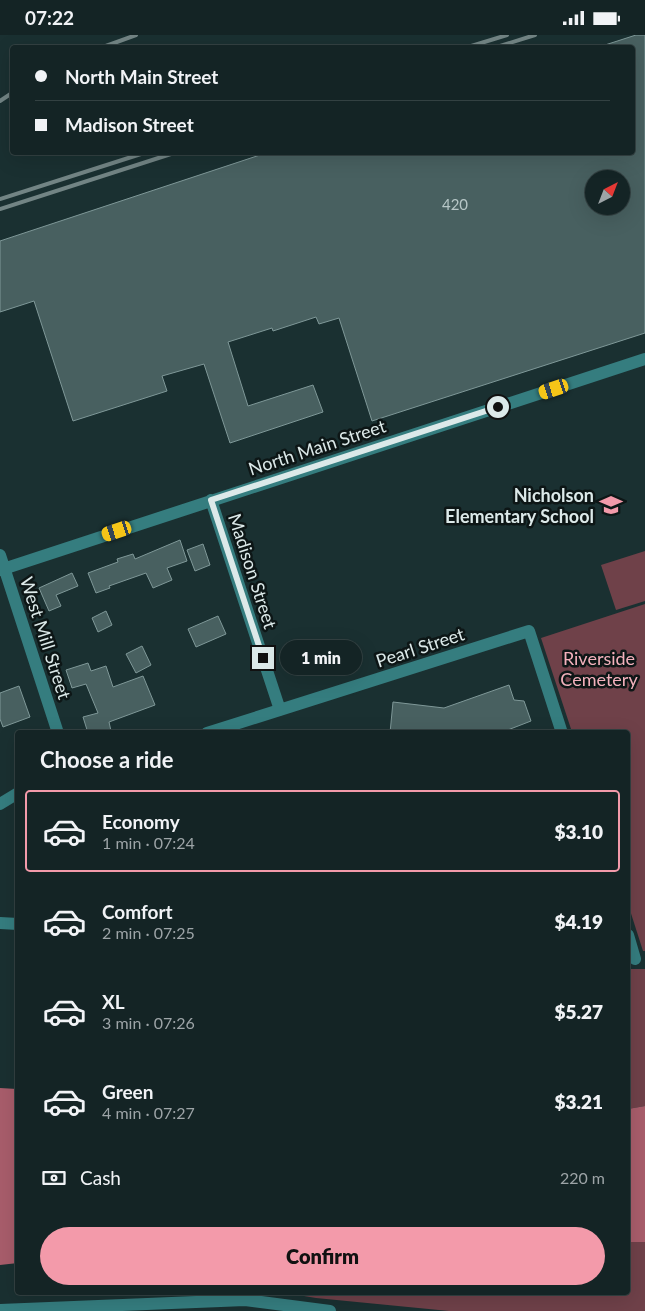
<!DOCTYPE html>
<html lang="en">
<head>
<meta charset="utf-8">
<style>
  :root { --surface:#142425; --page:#1d2c2d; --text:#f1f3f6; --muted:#9da4a7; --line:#334142; --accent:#f39aaa }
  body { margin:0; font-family:Lato,sans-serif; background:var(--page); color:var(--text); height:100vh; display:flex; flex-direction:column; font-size:19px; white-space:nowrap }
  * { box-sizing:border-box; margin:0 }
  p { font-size:16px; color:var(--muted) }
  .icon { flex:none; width:28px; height:28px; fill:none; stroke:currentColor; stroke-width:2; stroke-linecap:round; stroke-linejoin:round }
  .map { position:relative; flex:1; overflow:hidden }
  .sheet { position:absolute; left:15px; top:695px; width:615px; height:565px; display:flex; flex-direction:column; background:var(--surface); border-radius:5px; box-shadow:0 5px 20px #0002,0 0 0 1px var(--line) }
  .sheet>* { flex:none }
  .guide { position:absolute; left:10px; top:10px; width:625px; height:110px; border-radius:5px; box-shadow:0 5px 20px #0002,0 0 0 1px var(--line); display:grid; align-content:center; height:110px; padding:0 25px; background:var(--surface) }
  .needle { width:32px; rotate:42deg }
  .buttons { position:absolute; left:585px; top:135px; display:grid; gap:10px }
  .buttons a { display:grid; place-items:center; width:45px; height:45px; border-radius:50%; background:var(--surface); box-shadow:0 5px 20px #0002,0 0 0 1px var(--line); font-size:25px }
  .end { position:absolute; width:22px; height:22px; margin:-11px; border:6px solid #dce9e9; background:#111; box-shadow:0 0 0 2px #111 }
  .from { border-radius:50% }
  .bubble { position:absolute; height:35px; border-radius:18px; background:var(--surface); box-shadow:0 5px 20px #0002,0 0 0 1px var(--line); font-size:16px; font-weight:800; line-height:35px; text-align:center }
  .car { position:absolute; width:15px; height:30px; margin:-15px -8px; border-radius:6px; box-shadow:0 0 4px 1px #0007; background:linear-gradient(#f5c518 24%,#345 0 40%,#f5c518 0 76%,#345 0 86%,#f5c518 0) }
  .guide b { display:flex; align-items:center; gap:18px; height:48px; font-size:19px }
  .guide b+b { border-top:1px solid var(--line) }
  .guide i { width:12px; height:12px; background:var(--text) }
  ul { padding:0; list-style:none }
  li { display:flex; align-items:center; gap:15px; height:82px; margin:0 10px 8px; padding:0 15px; border:2px solid transparent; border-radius:5px }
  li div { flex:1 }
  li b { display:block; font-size:19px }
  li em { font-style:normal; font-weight:800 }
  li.on { border-color:var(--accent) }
  li>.icon { width:45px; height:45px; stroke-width:1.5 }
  h2 { padding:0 25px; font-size:22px; line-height:60px }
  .pay { display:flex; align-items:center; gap:12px; height:55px; padding:0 25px; font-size:19px }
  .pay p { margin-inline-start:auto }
  .cta { display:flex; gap:10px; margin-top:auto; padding:10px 25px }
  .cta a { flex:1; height:58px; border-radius:30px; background:var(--accent); color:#111; font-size:20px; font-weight:800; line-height:58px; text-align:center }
  .status { display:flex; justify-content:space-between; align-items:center; height:35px; padding:0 25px; background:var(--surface); direction:ltr }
  .status svg { height:14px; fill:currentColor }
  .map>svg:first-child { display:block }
</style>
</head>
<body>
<div class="status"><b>07:22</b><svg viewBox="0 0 49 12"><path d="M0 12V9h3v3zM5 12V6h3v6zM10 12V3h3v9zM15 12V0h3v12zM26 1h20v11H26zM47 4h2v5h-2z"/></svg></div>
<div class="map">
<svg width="645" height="1276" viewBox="0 0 645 1276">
  <rect width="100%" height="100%" fill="#1a3031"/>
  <path fill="#6f4149" d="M645 516V566L616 575 601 530Z
    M645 569V916H643L628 869V698L572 697 541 603Z
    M628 934H645V1071L628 1074Z
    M628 1207H645V1276H449L316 1263 286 1258H628Z"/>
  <path fill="#a85d6b" d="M0 1053 17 1054 18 1228 0 1230Z
    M645 1071V1207H628V1074Z"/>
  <path fill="#486060" stroke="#7f9898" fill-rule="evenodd" d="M636 0H645V298L372 386 339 283 319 289 316 282 273 296 272 293 228 307 248 371 313 350 323 377 230 408 204 329 162 341 167 356 73 386 34 266 0 277V206L266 118H632V12H605V10ZM594 144H621V171H594Z
    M180 505 187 526 167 533 172 545 153 553 146 538 109 551 110 553 96 558 88 538 118 527 117 524 133 519 135 524Z
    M203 509 210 530 195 536 187 515Z
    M72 538 78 551 56 560 61 571 49 576 39 553Z
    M106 576 112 590 98 597 92 583Z
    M218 581 226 599 196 612 188 594Z
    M142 611 151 630 136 638 126 619Z
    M88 628 91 636 106 631 113 652 143 641 155 670 109 687 111 696 88 698 83 682 98 678 86 649 72 653 66 635Z
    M509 650 514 665 524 666 531 686 500 698H390L393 667 444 673Z
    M19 651 30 682 3 692 0 684V658Z"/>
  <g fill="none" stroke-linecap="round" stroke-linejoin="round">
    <path stroke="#357d7f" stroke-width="12" d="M211 465 280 675
      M0 520 58 698
      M0 535 645 324
      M207 698 529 596 562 698
      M0 769 18 758
      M0 888 18 889
      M628 900 635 924
      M0 1275 245 1265 330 1276"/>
    <path stroke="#728484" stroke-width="4" d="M103 12 136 0
      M468 12 507 0
      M497 12 535 0
      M0 66 12 58
      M0 164 144 118
      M0 174 174 118"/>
  </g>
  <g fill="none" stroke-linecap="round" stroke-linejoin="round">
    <path stroke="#dce9e9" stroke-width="6" d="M263 623 211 465 498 372"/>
  </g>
  <defs>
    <symbol id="school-bare" viewBox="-9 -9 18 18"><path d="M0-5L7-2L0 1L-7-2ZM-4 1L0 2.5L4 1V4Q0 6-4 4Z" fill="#f39aaa" stroke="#0d1616" stroke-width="2.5" paint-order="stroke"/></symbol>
  </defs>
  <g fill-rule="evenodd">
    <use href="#school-bare" x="595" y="454" width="32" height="32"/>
  </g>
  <g text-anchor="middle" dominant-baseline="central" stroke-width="5" stroke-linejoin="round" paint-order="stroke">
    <g font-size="15" fill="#b7c7c7">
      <text x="455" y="169">420</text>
    </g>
    <g font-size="18" fill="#dce9e9" stroke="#0d1616">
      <text transform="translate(317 412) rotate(-18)">North Main Street</text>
      <text transform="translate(253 536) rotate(72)">Madison Street</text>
      <text transform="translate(46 603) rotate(72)">West Mill Street</text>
      <text transform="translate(420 612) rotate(-18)">Pearl Street</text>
    </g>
    <g font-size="18" font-weight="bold" fill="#dce9e9" stroke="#0d1616" text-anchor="end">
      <text x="594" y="460">Nicholson<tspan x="594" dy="21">Elementary School</tspan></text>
    </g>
    <g font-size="18" fill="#f3b1bc" stroke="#0d1616">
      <text x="599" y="623">Riverside<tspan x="599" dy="21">Cemetery</tspan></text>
    </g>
  </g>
</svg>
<div class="buttons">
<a><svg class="needle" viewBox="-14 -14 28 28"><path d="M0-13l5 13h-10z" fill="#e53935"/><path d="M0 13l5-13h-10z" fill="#9da4a7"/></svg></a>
</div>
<i class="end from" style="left:498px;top:372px"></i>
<i class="end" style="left:263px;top:623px"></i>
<div class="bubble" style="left:280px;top:605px;width:82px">1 min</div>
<i class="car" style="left:554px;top:354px;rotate:252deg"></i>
<i class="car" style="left:117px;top:496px;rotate:252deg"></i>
<div class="guide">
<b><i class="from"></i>North Main Street</b>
<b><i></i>Madison Street</b>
</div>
<section class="sheet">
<h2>Choose a ride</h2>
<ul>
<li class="on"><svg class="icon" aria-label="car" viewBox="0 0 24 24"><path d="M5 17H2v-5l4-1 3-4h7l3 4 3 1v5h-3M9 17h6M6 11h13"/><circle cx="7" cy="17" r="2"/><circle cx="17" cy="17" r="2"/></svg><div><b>Economy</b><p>1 min · 07:24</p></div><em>$3.10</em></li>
<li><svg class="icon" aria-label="car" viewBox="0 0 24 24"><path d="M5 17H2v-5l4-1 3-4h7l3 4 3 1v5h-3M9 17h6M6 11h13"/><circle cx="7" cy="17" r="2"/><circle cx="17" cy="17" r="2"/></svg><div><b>Comfort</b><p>2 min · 07:25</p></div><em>$4.19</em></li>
<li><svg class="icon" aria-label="car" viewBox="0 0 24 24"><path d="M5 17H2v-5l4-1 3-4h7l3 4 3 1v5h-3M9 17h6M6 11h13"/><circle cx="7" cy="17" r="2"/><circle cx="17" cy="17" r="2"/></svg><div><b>XL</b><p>3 min · 07:26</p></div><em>$5.27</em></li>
<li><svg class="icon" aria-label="car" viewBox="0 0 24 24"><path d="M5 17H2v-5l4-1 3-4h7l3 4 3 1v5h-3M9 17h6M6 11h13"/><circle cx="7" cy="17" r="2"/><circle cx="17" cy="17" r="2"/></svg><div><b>Green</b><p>4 min · 07:27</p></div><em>$3.21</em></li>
</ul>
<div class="pay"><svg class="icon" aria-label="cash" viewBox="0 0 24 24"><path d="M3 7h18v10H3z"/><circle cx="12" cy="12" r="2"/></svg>Cash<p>220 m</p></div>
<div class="cta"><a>Confirm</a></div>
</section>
</div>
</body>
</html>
